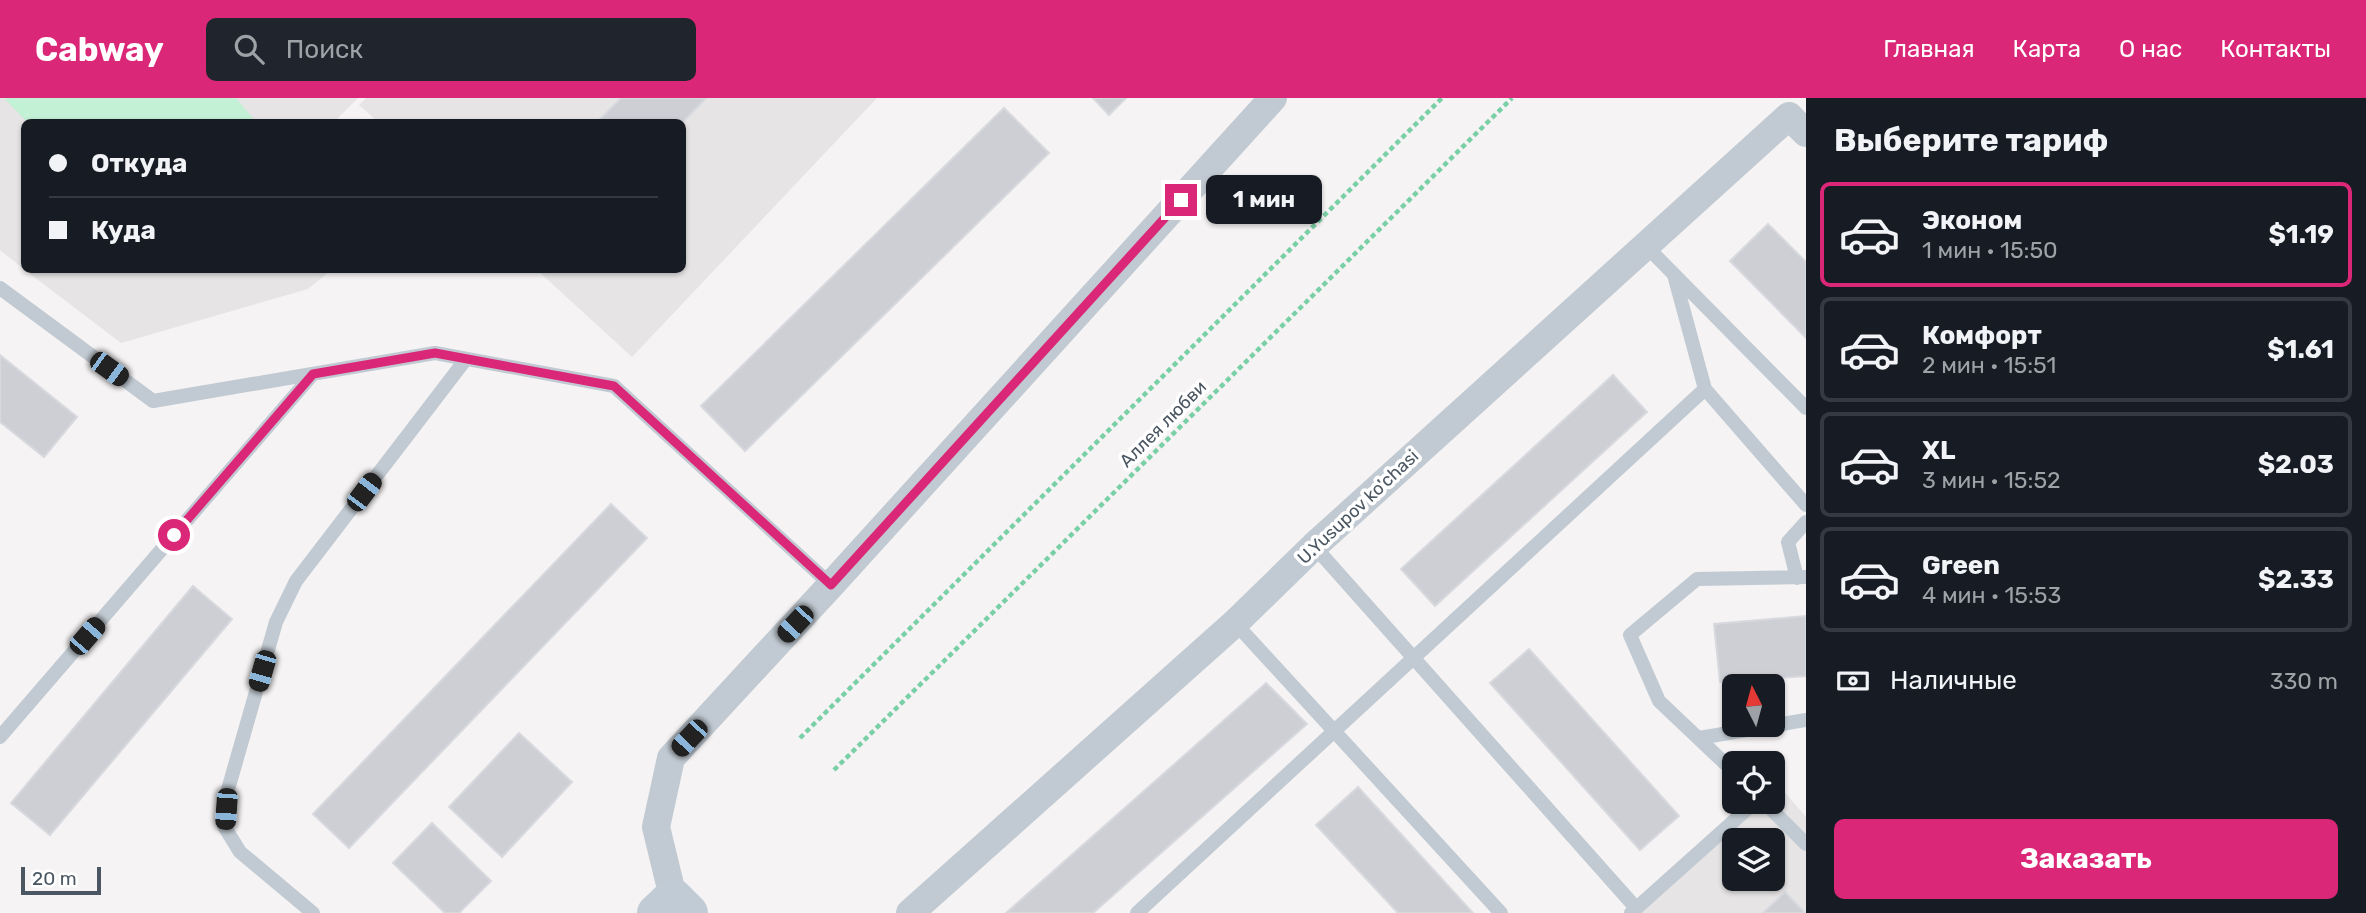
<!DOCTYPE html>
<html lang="ru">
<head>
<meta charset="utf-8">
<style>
  :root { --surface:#171b24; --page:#20242c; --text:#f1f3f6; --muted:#9ea1a6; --line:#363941; --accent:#db2777 }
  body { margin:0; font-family:Rubik,sans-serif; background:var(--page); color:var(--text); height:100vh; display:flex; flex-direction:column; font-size:26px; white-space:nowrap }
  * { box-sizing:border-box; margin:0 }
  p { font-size:23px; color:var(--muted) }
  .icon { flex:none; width:38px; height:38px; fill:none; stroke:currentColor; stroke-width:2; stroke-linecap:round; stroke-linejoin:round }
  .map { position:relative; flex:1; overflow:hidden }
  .side { display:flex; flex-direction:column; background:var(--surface); width:560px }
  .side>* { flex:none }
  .hud { position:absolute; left:21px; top:21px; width:665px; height:154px; border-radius:10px; box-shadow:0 2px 5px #0004; display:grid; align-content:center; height:154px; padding:0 28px; background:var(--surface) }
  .needle { width:46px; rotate:354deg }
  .controls { position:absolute; left:1722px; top:576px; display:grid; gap:14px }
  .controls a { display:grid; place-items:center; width:63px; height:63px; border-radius:10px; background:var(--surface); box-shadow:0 2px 5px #0004; font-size:35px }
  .scale { position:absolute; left:21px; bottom:18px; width:80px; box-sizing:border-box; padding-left:7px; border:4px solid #4a5661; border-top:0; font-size:19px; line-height:24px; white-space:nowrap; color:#4a5661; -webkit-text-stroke:5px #fff; paint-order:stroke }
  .end { position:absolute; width:32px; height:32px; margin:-16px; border:9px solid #db2777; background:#fff; box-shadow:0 0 0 4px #fff }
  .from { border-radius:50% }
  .bubble { position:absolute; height:49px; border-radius:10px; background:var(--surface); box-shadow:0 2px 5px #0004; font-size:23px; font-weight:700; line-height:49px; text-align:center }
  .car { position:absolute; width:21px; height:42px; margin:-21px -10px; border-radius:9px; box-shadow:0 0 5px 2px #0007; background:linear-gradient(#222 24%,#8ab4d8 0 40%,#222 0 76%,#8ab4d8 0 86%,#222 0) }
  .hud b { display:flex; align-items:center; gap:24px; height:66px; font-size:26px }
  .hud b+b { border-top:2px solid var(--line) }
  .hud i { width:18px; height:18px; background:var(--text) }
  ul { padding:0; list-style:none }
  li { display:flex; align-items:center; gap:21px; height:105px; margin:0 14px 10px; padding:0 14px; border:4px solid var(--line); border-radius:10px }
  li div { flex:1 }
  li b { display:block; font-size:26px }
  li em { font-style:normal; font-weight:700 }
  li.on { border-color:var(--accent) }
  li>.icon { width:63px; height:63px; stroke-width:1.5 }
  h2 { padding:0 28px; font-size:32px; line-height:84px }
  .pay { display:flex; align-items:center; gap:18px; height:77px; padding:0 28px; font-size:26px }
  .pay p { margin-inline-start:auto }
  .action { display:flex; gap:14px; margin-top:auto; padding:14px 28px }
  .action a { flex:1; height:80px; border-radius:10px; background:var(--accent); color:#fff; font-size:28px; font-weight:700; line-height:80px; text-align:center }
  header { display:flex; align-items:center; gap:42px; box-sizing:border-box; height:98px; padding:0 35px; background:var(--accent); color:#fff }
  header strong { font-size:33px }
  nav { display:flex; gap:38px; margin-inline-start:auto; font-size:24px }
  .search { width:490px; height:63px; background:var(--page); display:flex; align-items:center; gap:18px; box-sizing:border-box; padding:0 24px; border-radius:10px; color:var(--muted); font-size:26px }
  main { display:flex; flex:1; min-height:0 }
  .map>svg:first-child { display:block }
</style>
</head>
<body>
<header>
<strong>Cabway</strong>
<div class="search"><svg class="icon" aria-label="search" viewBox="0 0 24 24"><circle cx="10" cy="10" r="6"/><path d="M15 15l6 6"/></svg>Поиск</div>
<nav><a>Главная</a><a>Карта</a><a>О нас</a><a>Контакты</a></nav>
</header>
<main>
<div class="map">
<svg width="1806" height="815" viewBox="0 0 1806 815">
  <rect width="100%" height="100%" fill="#f5f3f3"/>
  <path fill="#e6e4e5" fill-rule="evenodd" d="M0 0H358L334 24H24V171L0 152Z
    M366 0H877L632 259 537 172H682V24H378L359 7Z
    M25 172H331L308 191 121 245Z
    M1776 684 1806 719V815H1641L1756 704H1773V687ZM1734 742H1773V780H1734Z"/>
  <path fill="#c3f1d5" d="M4 0H236L256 24H27Z"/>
  <path fill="#cdcfd5" stroke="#d7d9de" stroke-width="2" d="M621 0H706L682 25 597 24Z
    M1093 0H1126L1109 17Z
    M1004 10 1049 55 745 353 701 308Z
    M1768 126 1806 164V240L1730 163Z
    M0 257 77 319 44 359 0 324Z
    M1613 277 1647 314 1435 508 1401 471Z
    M611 406 647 440 349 750 313 716Z
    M193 488 232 521 50 737 11 705Z
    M1806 518V578L1720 584 1714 526Z
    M1529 551 1679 718 1640 752 1490 585Z
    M1266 585 1307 626 1093 815H1006Z
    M519 635 572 684 502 759 449 709Z
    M1358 689 1473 815H1398L1316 727Z
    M432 725 491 783 459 815H445L393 765Z
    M1785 794 1805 815H1763Z"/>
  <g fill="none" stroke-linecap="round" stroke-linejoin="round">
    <path stroke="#7ad0a6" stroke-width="4.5" stroke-dasharray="5 3.5" stroke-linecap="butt" d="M800 640 1442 0
      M834 672 1512 0"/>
    <path stroke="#c1cad2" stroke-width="14" d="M1646 148 1806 310
      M1674 177 1705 291
      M0 190 153 303 435 255 614 288 831 487
      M1314 448 1636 810
      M1797 480 1788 444 1806 424
      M1235 525 1501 815
      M0 639 313 276
      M1699 640 1806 622
      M1734 674 1659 603 1630 537 1697 481 1806 479
      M1764 704 1806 746
      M313 815 240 754 224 728 227 695 276 524 296 483 466 261
      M1137 815 1705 291 1806 407
      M1631 815 1755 704"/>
    <path stroke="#c1cad2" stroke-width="28" d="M673 799 656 729 671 660 831 487 1273 0
      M910 815 1235 525 1314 448 1789 18 1806 35"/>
    <path stroke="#c1cbd6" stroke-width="38" d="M656 815 673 799 689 815"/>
  </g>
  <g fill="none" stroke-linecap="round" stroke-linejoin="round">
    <path stroke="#db2777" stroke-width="9" d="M174 437 313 276 435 255 614 288 831 487 1181 102"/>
  </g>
  <g text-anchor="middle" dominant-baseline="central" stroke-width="7" stroke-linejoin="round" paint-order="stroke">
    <g font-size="18" fill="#4a5661" stroke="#fff">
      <text transform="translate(1163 326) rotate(-45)">Аллея любви</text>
      <text transform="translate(1358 409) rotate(-43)">U.Yusupov ko'chasi</text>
    </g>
  </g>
</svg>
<div class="controls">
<a><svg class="needle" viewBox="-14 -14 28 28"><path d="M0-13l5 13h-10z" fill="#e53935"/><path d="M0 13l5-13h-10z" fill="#9ea1a6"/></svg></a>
<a><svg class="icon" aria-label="locate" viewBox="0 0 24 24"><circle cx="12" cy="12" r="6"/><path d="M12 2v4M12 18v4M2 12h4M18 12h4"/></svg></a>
<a><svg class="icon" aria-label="layers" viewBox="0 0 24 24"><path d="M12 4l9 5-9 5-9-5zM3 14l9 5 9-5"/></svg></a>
</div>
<div class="scale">20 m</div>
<i class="end from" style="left:174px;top:437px"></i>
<i class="end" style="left:1181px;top:102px"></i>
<div class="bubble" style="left:1206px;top:77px;width:116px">1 мин</div>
<i class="car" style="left:109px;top:271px;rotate:126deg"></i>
<i class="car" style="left:364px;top:394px;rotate:37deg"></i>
<i class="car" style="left:795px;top:526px;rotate:223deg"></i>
<i class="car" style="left:87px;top:538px;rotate:41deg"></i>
<i class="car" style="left:262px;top:573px;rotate:196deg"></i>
<i class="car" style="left:689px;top:640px;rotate:223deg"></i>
<i class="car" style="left:226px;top:711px;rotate:184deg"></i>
<div class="hud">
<b><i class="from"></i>Откуда</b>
<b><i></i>Куда</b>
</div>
</div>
<section class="side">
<h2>Выберите тариф</h2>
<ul>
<li class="on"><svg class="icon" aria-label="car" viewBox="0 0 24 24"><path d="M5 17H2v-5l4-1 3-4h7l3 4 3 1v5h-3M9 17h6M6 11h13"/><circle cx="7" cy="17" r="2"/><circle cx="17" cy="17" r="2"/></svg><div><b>Эконом</b><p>1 мин · 15:50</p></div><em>$1.19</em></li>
<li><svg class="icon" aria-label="car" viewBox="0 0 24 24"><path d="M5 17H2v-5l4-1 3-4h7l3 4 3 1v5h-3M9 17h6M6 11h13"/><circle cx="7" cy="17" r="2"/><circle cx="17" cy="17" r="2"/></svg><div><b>Комфорт</b><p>2 мин · 15:51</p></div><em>$1.61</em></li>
<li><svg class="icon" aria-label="car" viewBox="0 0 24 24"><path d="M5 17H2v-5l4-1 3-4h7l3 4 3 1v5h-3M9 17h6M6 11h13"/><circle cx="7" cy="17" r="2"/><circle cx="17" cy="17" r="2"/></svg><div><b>XL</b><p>3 мин · 15:52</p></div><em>$2.03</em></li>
<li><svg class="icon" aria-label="car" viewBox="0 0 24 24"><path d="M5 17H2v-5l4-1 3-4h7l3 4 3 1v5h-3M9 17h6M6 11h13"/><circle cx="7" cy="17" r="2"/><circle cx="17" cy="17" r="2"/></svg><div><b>Green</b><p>4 мин · 15:53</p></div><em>$2.33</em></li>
</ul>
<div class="pay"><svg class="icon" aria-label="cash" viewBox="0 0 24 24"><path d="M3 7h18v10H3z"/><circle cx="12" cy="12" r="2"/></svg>Наличные<p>330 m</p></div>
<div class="action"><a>Заказать</a></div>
</section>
</main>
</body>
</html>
